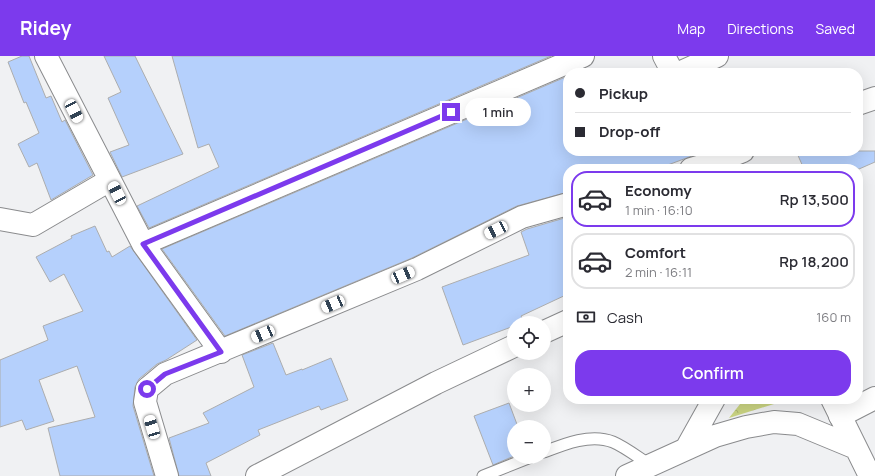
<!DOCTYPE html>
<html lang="en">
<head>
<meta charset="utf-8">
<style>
  :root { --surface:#fff; --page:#f7f7f7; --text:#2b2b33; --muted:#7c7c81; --line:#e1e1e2; --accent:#7c3aed }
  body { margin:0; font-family:Manrope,sans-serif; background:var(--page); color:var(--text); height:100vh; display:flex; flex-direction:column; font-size:15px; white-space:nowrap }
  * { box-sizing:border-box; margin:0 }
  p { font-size:13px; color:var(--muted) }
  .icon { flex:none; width:22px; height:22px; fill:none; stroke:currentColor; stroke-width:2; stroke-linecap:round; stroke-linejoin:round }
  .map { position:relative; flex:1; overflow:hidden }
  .panel { position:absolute; left:563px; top:108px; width:300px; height:240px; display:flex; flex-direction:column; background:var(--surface); border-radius:16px; box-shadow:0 4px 16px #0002 }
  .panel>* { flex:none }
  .top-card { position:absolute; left:563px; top:12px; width:300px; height:88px; border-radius:16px; box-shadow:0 4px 16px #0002; display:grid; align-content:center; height:88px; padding:0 12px; background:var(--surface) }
  .controls { position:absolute; left:507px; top:260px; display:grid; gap:8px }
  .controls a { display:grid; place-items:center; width:44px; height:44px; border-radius:50%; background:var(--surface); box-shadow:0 4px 16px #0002; font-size:20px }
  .end { position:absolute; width:18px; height:18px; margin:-9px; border:5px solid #7c3aed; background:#fff; box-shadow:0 0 0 2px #fff }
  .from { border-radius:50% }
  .bubble { position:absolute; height:28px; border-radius:14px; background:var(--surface); box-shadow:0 4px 16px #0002; font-size:13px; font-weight:600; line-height:28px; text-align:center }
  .car { position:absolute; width:12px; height:24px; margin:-12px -6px; border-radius:5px; box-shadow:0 0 3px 1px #0007; background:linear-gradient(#fff 24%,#345 0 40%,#fff 0 76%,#345 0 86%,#fff 0) }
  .top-card b { display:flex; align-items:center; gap:14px; height:38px; font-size:15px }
  .top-card b+b { border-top:1px solid var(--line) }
  .top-card i { width:10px; height:10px; background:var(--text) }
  ul { padding:7px 0 0; list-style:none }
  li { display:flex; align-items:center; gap:12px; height:56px; margin:0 8px 6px; padding:0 4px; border:2px solid var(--line); border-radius:16px }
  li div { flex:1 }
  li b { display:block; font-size:15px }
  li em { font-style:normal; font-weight:600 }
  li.selected { border-color:var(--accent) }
  li>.icon { width:36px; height:36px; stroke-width:1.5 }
  .pay { display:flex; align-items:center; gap:10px; height:44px; padding:0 12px; font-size:15px }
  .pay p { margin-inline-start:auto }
  .primary-button { display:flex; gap:8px; margin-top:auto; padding:8px 12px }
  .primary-button a { flex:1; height:46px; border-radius:16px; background:var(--accent); color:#fff; font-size:16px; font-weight:600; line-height:46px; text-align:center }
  header { display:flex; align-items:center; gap:24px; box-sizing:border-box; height:56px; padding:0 20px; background:var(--accent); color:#fff }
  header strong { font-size:19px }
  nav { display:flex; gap:22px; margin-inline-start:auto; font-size:14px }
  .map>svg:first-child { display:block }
</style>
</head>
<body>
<header>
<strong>Ridey</strong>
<nav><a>Map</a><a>Directions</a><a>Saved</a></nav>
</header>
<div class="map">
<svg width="875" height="420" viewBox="0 0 875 420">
  <defs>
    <pattern id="park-crowns" width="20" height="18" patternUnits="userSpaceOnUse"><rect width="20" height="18" fill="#cad482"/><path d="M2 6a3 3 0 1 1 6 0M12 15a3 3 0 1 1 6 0" fill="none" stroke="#aeb671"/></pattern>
  </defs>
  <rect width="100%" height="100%" fill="#f0f1f3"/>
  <path fill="url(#park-crowns)" d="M744 343H790L729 362Z"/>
  <path fill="#b5d0fc" stroke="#acadae" d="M22 0H29L46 42 51 40 62 66 65 64 93 119 51 144 37 107 29 111 18 88 39 77 26 46 24 47 8 6Z
    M104 0H135L183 98 122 121 110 96 129 89 108 42 121 36Z
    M172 0H551L149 172 137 150 219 111 209 88 198 92Z
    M568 20V95H699L700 97 657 113H568V136L517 150 412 202 225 280 162 193Z
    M796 95H875V106L859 113H804Z
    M568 161V238L521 260 525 267H514V270L463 289 442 231 529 199 521 176 527 173Z
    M95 170 107 196 109 195 112 201 130 190 197 284 166 304 157 308 139 323 135 331 133 350 154 420H60L48 372 95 361 77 310 39 324 54 365 26 374 22 364 0 371V304L48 284 43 270 83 255 64 218 50 226 36 201 72 182 71 180Z
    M273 287 286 319 302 313V314L331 302 348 344 321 354 319 350 258 374 260 379 206 407 211 420H179L169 382 209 367 203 357 254 331 242 299Z
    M509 347 518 371H514V400L493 409 474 360Z"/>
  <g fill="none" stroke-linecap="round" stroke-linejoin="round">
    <defs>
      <path id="lane" d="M544 396C564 388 591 377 613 386 625 391 639 402 650 409
        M483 420 531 401"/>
      <path id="street" d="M46 0 143 188 221 296
        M679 17 717 0
        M858 48 875 42
        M691 113 718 105 743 95
        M0 163 33 169 110 124
        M143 188 583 0
        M544 276 568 265
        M840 360 875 342
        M167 420 145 346 147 333 165 318 417 213 522 161 568 148
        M257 420 436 327 514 290"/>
      <path id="primary" d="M664 0 673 17
        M713 95 722 113
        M832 343 870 420
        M686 393 714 343
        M627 420 715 380 746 371 774 366 798 368 856 392"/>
    </defs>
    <use href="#lane" stroke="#8a8b8d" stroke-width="13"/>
    <use href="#street" stroke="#8a8b8d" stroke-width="24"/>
    <use href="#primary" stroke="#8a8b8d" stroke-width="24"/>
    <use href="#lane" stroke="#fff" stroke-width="11"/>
    <use href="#street" stroke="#fff" stroke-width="22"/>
    <use href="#primary" stroke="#fff" stroke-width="22"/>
  </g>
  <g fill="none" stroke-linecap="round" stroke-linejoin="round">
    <path stroke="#7c3aed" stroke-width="5" d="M147 333 165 318 221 296 143 188 451 56"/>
  </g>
</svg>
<div class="controls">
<a><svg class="icon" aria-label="locate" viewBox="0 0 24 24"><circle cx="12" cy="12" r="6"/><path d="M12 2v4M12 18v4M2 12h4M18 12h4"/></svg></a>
<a>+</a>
<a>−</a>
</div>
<i class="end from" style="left:147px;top:333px"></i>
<i class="end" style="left:451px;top:56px"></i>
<div class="bubble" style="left:465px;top:42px;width:66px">1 min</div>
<i class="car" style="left:74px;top:55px;rotate:153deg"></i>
<i class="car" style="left:117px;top:137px;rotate:333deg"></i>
<i class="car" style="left:496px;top:174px;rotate:244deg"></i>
<i class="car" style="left:403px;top:219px;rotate:67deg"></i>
<i class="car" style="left:333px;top:248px;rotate:247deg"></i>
<i class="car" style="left:263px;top:278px;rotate:247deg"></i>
<i class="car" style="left:152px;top:371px;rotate:343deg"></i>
<div class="top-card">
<b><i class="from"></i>Pickup</b>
<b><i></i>Drop-off</b>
</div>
<section class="panel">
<ul>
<li class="selected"><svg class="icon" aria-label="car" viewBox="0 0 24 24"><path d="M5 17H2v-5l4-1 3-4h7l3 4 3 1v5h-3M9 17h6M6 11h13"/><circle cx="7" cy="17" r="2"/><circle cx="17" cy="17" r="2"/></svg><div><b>Economy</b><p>1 min · 16:10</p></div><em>Rp 13,500</em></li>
<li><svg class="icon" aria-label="car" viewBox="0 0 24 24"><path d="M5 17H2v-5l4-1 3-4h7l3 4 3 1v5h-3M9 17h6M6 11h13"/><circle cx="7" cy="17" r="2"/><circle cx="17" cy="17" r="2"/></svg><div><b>Comfort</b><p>2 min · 16:11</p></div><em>Rp 18,200</em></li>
</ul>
<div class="pay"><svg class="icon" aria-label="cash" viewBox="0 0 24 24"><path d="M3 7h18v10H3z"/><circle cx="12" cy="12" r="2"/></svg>Cash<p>160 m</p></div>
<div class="primary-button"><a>Confirm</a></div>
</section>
</div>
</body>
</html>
